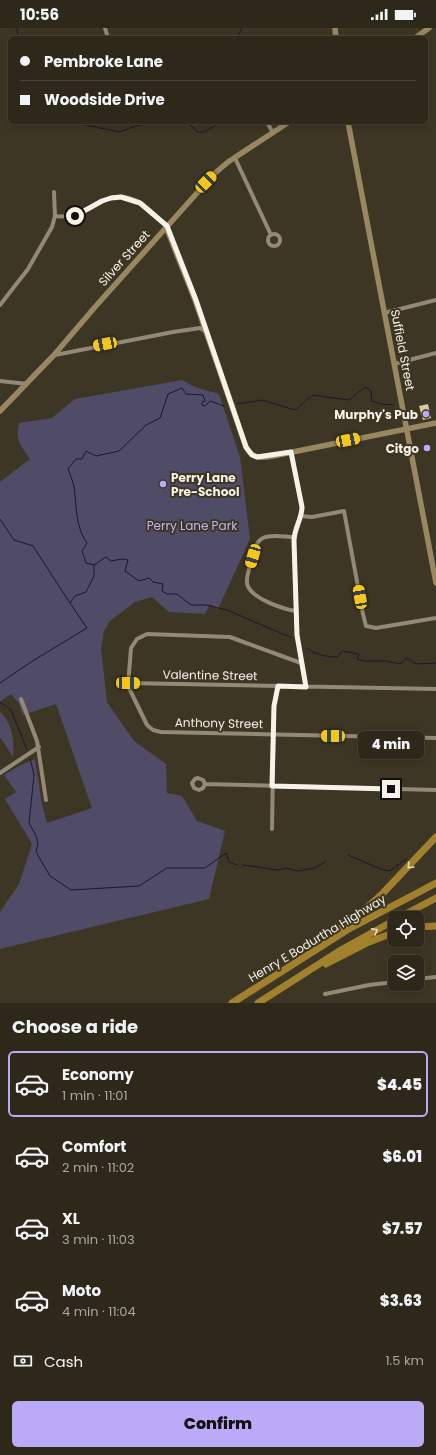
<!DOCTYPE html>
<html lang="en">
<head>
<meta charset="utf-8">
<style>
  :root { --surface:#2e281b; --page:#3a3428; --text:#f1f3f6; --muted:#a7a6a3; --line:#49443a; --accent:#b9abf7 }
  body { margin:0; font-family:Poppins,sans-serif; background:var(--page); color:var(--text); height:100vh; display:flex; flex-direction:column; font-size:15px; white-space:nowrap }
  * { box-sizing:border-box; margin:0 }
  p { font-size:13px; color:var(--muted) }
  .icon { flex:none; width:22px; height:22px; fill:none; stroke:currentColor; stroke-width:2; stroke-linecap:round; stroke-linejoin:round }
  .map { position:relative; height:975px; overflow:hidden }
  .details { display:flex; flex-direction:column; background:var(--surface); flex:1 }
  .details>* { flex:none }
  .guide { position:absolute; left:8px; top:8px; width:420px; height:88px; border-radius:6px; box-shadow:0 2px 10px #0003,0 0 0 1px var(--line); display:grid; align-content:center; height:88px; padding:0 12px; background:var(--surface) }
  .fabs { position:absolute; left:388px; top:883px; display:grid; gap:8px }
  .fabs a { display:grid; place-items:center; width:36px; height:36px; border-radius:6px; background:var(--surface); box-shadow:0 2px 10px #0003,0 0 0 1px var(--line); font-size:20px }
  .end { position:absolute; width:18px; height:18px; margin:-9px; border:5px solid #f7f2e7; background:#111; box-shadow:0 0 0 2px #111 }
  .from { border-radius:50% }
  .bubble { position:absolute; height:28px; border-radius:6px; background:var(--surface); box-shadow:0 2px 10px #0003,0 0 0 1px var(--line); font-size:13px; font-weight:800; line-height:28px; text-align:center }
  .car { position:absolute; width:12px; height:24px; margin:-12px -6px; border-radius:5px; box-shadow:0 0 3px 1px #0007; background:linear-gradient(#f5c518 24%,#345 0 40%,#f5c518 0 76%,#345 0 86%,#f5c518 0) }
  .guide b { display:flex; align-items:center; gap:14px; height:38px; font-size:15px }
  .guide b+b { border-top:1px solid var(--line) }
  .guide i { width:10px; height:10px; background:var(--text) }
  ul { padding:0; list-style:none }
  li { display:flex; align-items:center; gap:12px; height:66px; margin:0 8px 6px; padding:0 4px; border:2px solid transparent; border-radius:6px }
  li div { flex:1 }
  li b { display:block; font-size:15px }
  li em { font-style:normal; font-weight:800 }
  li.on { border-color:var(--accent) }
  li>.icon { width:36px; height:36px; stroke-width:1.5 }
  h2 { padding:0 12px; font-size:18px; line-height:48px }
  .pay { display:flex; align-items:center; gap:10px; height:44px; padding:0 12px; font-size:15px }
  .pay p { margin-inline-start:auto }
  .primary-button { display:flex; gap:8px; margin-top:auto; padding:8px 12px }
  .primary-button a { flex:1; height:46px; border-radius:6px; background:var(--accent); color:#111; font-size:16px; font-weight:800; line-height:46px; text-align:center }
  .status { display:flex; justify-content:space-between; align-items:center; height:28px; padding:0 20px; background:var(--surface); direction:ltr }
  .status svg { height:11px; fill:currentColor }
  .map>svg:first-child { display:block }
</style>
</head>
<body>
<div class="status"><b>10:56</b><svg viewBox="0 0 49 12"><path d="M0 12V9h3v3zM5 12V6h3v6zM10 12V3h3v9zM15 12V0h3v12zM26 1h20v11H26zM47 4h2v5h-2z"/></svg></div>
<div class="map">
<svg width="436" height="975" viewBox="0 0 436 975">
  <rect width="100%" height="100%" fill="#3e3624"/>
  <path fill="#504b66" d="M182 352 195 359 219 366 240 429 250 511 218 581 210 576 205 586 169 584 152 569 135 574 110 593 104 603 101 621 107 674 134 713 166 736 167 765 182 768 197 793 225 803 209 871 0 921V884L19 856 32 816 5 771 16 764 4 747 19 738 35 731 42 776 47 795 92 780 56 676 23 687 18 674 11 666 0 674V454L30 431C21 418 15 412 19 395L52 390 75 371Z
    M0 684C13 696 14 712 13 729L0 709Z"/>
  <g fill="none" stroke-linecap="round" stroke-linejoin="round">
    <path stroke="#1d1534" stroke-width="1" d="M17 0 18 10
      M237 10 242 0
      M72 94 119 104 145 95 154 94
      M186 94 198 104H205L216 97V94
      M237 376 262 372 295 382 313 367 349 372 365 359 371 363 372 373 381 376 394 377
      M0 491 14 512 33 518 70 575 75 568 86 564 94 548V537L106 529 111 533 122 531 128 532 125 543 139 553 149 550 153 554 163 556 162 563 167 566H177L191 577H206L227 582 292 610
      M94 537 86 535 82 523 87 515C75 499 77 478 74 459 73 453 70 447 68 441L76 431H82L86 423 96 428 119 423 146 397 160 390 168 366 182 360 186 366 203 367 205 373 202 374V377L205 378 210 373 224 378
      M307 620C316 627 327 629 338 629L342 623 359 626 357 631 364 633H386L400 636 407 630 416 636 436 635
      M0 655 31 634 87 600 70 575
      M0 674 11 682 27 722
      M30 730 34 747 29 795 36 808 38 816 36 824 50 848 71 862 139 858 167 840H205L226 825 229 834 237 837
      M348 827 383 842 390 843 406 831
      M243 837 278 842 285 840 298 843 315 840 325 834"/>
  </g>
  <path fill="#dbc8a0" d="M428 376 431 390 423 392 419 378Z"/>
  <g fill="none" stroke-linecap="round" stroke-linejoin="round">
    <path stroke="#938976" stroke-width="4" d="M105 0 108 10
      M267 94 273 105
      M235 130 271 207
      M55 188C88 193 106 155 139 174 149 180 158 190 167 198
      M268 212a6 6 0 1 1 12 0a6 6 0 1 1-12 0Z
      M0 277 28 241 52 199 55 188 54 164
      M384 285 436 272
      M55 327 173 304 200 300 205 303
      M394 336 436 325
      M0 353 27 356
      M291 424 302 479C302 491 294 500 294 513L297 607 306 659
      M301 488 312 489 344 483 363 586 366 598 376 600 436 590
      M294 509C285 509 271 506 263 510 256 513 255 522 253 528 251 536 246 547 247 555 249 570 283 581 296 583
      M301 635 230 609 147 606 137 611 131 620 128 658 147 697 153 702 161 704 436 710
      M128 655 436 661
      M21 671 37 713 46 772
      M0 745 39 719
      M205 756 203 760 199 762 194 760 192 755 195 751 198 750 203 752 205 756 436 762
      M272 801 274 678 278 658
      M417 951 436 949
      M325 966 369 957 395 954"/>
    <path stroke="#988760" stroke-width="5.5" d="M335 0 336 10
      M415 10 429 0
      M348 94 436 555
      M166 199 195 272 246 419C252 431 261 430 273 428L436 395
      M0 383 54 327 95 279 214 146 228 134 289 94"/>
    <path stroke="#a2812d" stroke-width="7" d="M398 890 436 870
      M417 899 436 898
      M334 905 362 884 383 865 436 809
      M326 936 369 914 395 904
      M232 975 347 902 436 855
      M258 975 341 922 395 892"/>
  </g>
  <defs><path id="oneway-chevron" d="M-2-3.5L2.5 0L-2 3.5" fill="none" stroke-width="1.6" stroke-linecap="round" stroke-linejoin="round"/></defs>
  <g stroke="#e6dbc2">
    <use href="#oneway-chevron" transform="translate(410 838) rotate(134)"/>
    <use href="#oneway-chevron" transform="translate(375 903) rotate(-29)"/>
  </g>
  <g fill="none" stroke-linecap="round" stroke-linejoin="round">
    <path stroke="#f7f2e7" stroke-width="5" d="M75 188 102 173 111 170 121 169 140 175 167 198 196 272 246 419 252 427 257 429 291 424 302 479C302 491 294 500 294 513L297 607 306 659 278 658 274 678 272 758 391 761"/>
  </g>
  <g fill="#b9abf7" stroke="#3e3624" stroke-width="1.5">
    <circle cx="426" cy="386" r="4"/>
    <circle cx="427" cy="420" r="4"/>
    <circle cx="163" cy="456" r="4"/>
  </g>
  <g text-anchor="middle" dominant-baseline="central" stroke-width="4" stroke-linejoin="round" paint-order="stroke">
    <g font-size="12" fill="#f7f2e7" stroke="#3e3624">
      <text transform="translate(124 230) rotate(-48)">Silver Street</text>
      <text transform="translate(403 322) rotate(79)">Suffield Street</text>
      <text transform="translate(210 647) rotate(1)">Valentine Street</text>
      <text transform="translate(219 695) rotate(1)">Anthony Street</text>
      <text transform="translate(317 910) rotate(-31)">Henry E Bodurtha Highway</text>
    </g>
    <g font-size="12" font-weight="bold" fill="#f7f2e7" stroke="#3e3624" text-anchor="end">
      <text x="418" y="386">Murphy's Pub</text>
      <text x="419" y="420">Citgo</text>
      <text x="171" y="449" text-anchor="start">Perry Lane<tspan x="171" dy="14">Pre-School</tspan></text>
    </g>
    <g font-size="12" fill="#c0b5f3" stroke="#3e3624">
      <text x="192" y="497">Perry Lane Park</text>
    </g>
  </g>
</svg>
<div class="fabs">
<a><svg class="icon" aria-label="locate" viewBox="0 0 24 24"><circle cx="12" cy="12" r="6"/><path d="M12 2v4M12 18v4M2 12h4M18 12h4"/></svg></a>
<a><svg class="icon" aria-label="layers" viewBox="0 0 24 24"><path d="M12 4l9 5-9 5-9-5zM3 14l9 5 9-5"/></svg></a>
</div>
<i class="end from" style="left:75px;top:188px"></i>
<i class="end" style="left:391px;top:761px"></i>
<div class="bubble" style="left:358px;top:703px;width:66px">4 min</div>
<i class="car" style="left:206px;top:154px;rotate:44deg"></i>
<i class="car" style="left:105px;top:316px;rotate:259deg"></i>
<i class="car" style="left:348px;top:412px;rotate:79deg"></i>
<i class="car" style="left:253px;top:528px;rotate:196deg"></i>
<i class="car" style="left:360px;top:569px;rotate:350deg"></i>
<i class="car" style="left:128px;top:655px;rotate:91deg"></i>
<i class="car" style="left:333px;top:708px;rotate:271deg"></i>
<div class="guide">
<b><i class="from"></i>Pembroke Lane</b>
<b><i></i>Woodside Drive</b>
</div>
</div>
<section class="details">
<h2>Choose a ride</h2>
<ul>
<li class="on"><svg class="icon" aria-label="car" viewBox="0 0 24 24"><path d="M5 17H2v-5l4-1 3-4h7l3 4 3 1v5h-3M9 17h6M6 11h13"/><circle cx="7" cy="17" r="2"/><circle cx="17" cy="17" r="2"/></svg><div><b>Economy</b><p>1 min · 11:01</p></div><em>$4.45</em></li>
<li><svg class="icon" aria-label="car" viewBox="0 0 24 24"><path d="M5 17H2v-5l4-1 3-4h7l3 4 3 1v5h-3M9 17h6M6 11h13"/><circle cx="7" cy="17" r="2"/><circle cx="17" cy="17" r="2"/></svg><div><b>Comfort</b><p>2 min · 11:02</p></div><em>$6.01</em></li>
<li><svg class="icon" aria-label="car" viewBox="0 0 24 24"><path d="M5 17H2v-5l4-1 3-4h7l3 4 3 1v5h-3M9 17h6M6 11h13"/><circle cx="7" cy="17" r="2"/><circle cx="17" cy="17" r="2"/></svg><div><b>XL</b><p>3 min · 11:03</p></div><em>$7.57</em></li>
<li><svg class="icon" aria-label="car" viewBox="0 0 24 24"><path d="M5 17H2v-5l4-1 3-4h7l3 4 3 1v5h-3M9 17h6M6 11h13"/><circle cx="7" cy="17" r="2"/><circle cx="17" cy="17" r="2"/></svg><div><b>Moto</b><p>4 min · 11:04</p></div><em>$3.63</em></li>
</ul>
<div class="pay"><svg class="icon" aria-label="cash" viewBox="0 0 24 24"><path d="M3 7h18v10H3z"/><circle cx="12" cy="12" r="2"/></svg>Cash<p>1.5 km</p></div>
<div class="primary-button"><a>Confirm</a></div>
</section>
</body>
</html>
